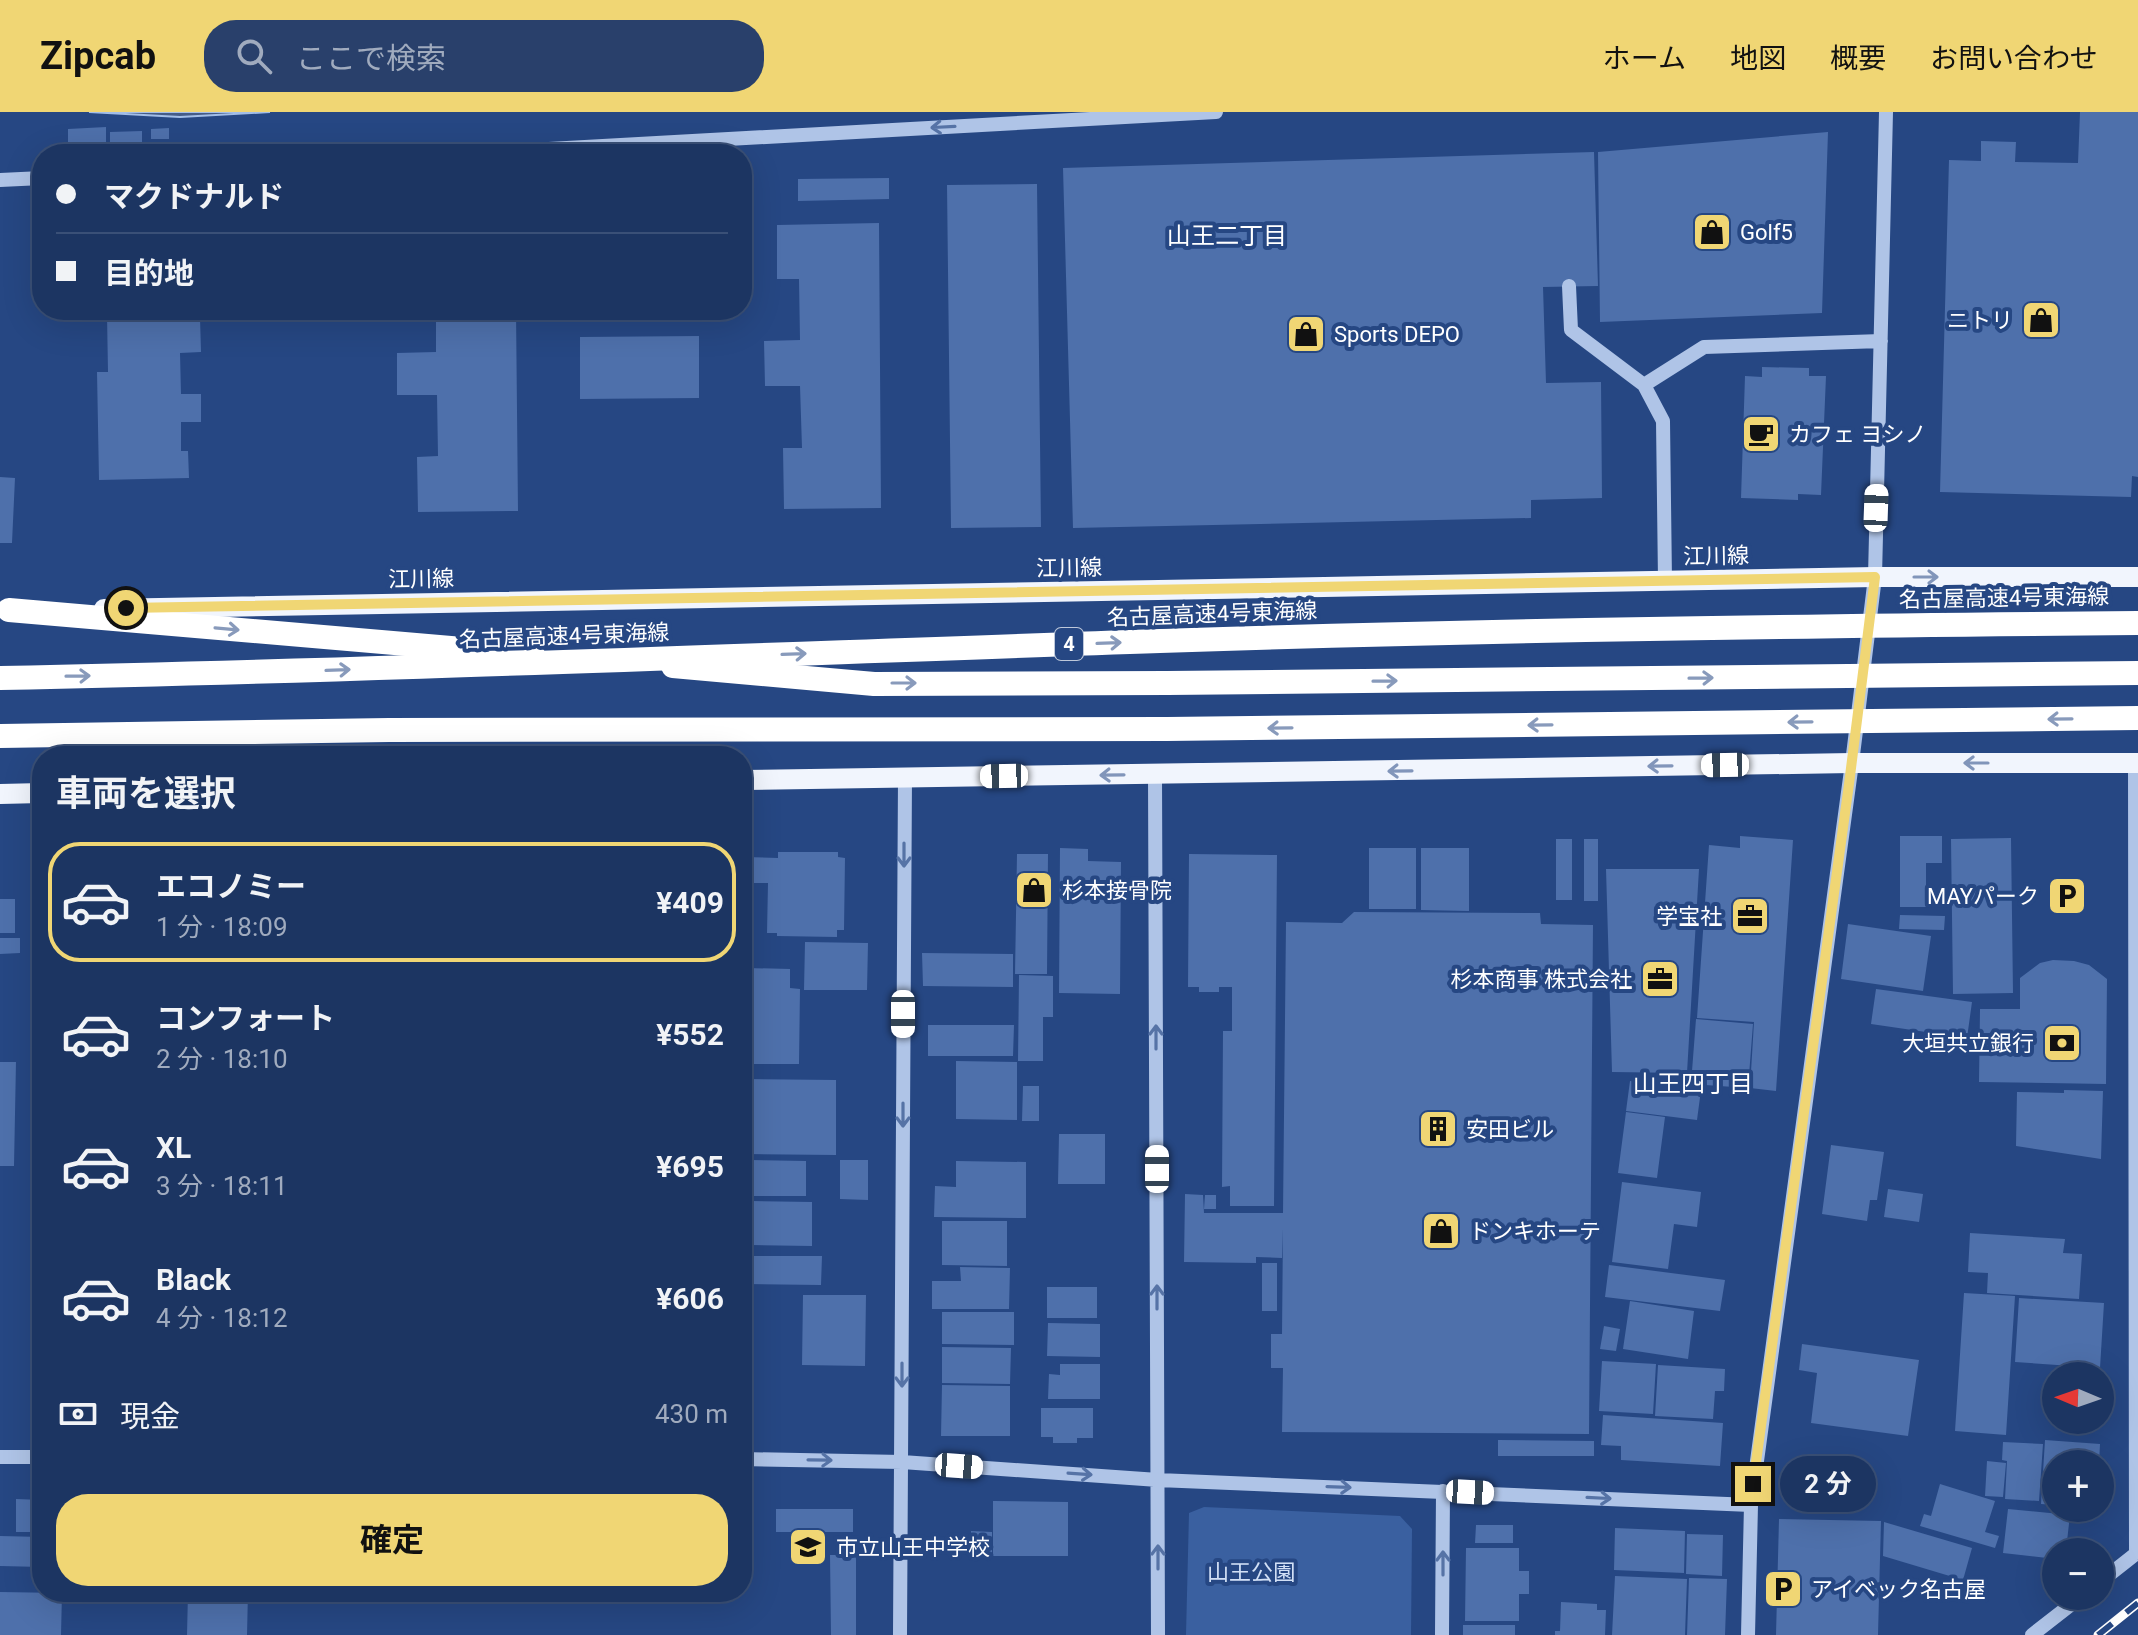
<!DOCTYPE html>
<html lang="ja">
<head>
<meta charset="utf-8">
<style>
  :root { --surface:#1c3562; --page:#29406b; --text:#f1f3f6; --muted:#a0abbe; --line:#3a5077; --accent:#f0d674 }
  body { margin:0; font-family:Roboto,"Noto Sans JP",sans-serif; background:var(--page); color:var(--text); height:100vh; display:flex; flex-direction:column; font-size:30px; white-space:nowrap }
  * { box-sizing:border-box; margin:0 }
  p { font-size:26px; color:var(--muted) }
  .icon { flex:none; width:44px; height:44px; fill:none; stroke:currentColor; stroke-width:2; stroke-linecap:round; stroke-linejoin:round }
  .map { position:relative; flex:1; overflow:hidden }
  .details { position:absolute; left:32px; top:634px; width:720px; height:856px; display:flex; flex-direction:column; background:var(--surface); border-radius:32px; box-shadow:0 8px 32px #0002,0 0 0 2px var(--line) }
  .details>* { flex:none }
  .banner { position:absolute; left:32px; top:32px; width:720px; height:176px; border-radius:32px; box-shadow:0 8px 32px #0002,0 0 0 2px var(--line); display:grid; align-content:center; height:176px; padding:0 24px; background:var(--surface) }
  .needle { width:52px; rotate:272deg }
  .buttons { position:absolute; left:2042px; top:1250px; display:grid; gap:16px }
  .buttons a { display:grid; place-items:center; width:72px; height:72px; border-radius:50%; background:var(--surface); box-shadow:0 8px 32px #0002,0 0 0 2px var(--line); font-size:40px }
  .end { position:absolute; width:36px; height:36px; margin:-18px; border:10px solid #f0d674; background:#111; box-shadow:0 0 0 4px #111 }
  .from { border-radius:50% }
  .bubble { position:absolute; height:56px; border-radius:28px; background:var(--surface); box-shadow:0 8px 32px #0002,0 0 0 2px var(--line); font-size:26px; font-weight:700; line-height:56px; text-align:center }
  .car { position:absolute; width:24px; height:48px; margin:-24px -12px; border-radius:10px; box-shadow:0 0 6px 2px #0007; background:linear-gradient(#fff 24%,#345 0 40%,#fff 0 76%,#345 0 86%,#fff 0) }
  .banner b { display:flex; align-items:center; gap:28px; height:76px; font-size:30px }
  .banner b+b { border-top:2px solid var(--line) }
  .banner i { width:20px; height:20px; background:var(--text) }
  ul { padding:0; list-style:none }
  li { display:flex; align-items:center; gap:24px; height:120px; margin:0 16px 12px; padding:0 8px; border:4px solid transparent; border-radius:32px }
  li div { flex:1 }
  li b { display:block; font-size:30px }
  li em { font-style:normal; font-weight:700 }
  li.on { border-color:var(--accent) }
  li>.icon { width:72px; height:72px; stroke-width:1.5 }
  h2 { padding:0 24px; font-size:36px; line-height:96px }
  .pay { display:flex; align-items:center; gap:20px; height:88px; padding:0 24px; font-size:30px }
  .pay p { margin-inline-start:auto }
  .action { display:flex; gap:16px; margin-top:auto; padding:16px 24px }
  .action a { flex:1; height:92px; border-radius:32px; background:var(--accent); color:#111; font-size:32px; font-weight:700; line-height:92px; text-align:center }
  header { display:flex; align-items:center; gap:48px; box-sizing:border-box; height:112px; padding:0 40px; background:var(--accent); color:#111 }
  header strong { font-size:38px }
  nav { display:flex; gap:44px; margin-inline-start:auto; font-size:28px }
  .search { width:560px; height:72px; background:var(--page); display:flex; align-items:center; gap:20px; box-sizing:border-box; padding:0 28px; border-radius:32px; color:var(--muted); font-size:30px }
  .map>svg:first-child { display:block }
</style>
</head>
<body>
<header>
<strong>Zipcab</strong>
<div class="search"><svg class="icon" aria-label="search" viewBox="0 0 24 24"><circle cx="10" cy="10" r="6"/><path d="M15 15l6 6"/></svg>ここで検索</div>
<nav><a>ホーム</a><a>地図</a><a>概要</a><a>お問い合わせ</a></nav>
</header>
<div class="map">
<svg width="2138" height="1523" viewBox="0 0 2138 1523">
  <rect width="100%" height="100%" fill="#264783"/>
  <path fill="#3a60a0" d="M1204 1395 1400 1404 1412 1417 1411 1523H1186L1189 1401Z"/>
  <path fill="#455c88" stroke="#a3bee8" stroke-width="2" d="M89 0H270L180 5Z"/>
  <path fill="#4e70ab" d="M2080 0H2138V365L2132 364 2131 385 1940 380 1949 48 1981 49V29L2016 30 2015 50 2078 51Z
    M106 15V31L68 32V17Z
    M169 16V27H151V17Z
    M142 19V31L110 32V20Z
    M1828 20 1822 201 1600 210 1598 40Z
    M1594 40 1598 174 1543 175 1546 271 1601 270 1602 386 1531 388V406L1073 416 1063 56Z
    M889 66V87L798 89V67Z
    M1037 72 1041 415 951 416 947 73Z
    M879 111 881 396 784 397 783 336H802L800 274H765L764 229 800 228 799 167H777V113Z
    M152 198H180V206L200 205 201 240 180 241 181 282H201V310H181V339H188L189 366 99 368 97 260H108L107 203 152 202Z
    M436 198H516L518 399 418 400 417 345 438 344 437 283H397V241L436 240Z
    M699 224V286L580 287V225Z
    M1762 255 1809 256V264H1826L1821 383 1798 382V388L1741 386 1745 264 1762 265Z
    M0 365 15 366 12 431H0Z
    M1740 724 1793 728 1776 979 1750 976 1754 910 1697 906 1709 733 1740 736Z
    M1900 724H1942V751H1926V795H1900Z
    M2011 726 2013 881 1953 882 1951 727Z
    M1556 727H1572V788H1556Z
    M1584 727H1598V789H1584Z
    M1060 736 1088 737V749L1121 750 1120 882 1059 881Z
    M1369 736H1416V797H1369Z
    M1421 736H1469V799L1421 798Z
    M778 740H838V745L845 746 844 818H837V825L777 824V821H767L768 771H745V745L778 746Z
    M1017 742H1048L1047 862H1015Z
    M1189 742 1277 743 1274 1094H1230V1074L1222 1075 1223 919H1232V875H1219V880H1199V875H1188Z
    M1606 757H1699L1687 961 1612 960Z
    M754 777V830H742V778Z
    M0 787H15V821H0Z
    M1354 800 1540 801 1541 812 1593 813 1589 1322 1282 1320 1283 1256H1271V1222H1282L1283 1117 1282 1146 1256 1145V1151L1184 1150 1185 1082 1203 1083 1204 1101H1283L1286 810 1342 811Z
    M1900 803 1945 804 1944 818 1899 817Z
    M1848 812 1931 824 1923 879 1841 867Z
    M0 826H20V841L0 842Z
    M805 830 868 831 867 878H804Z
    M922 841 1013 842V875L923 874Z
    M2053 848 2074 849 2089 853 2107 867 2106 972 1979 970 1980 897H2020V866L2040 851Z
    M747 856 790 857V876L800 877 799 952H747Z
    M1019 863 1053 864V905H1043V949H1018Z
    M1876 877 1972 890 1967 926 1871 912Z
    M1696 907 1753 912 1748 976 1691 972Z
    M928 913H1014L1013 944H928Z
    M956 949 1017 950V1008L956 1007Z
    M0 950H16L14 1054H0Z
    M747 967 836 968V1043L747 1042Z
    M1630 969 1701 978 1697 1008 1626 999Z
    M1023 974H1039V1009H1022Z
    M2064 978 2103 979 2101 1047 2016 1034 2017 980 2064 981Z
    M1626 1000 1665 1005 1657 1066 1618 1061Z
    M1059 1022H1105V1072H1058Z
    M1831 1033 1884 1040 1877 1088H1870L1867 1109 1822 1102Z
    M750 1048 806 1049V1084H750Z
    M840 1048H868V1088L840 1087Z
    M956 1049 1026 1050V1106L934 1105 935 1074 956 1075Z
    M1622 1070 1701 1080 1697 1115 1674 1112 1668 1157 1612 1150Z
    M1888 1077 1923 1082 1919 1110 1884 1105Z
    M1205 1083H1216V1097H1204Z
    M752 1089 812 1090V1134L751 1133Z
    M942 1109H1007V1154L942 1153Z
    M1970 1121 2065 1127 2063 1141 2082 1142 2079 1187 1987 1181 1988 1161 1968 1160Z
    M744 1144H822L821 1173 744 1172Z
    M1262 1151H1277V1199H1262Z
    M1609 1153 1725 1168 1720 1199 1605 1185Z
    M960 1155 1010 1156 1009 1197H932V1169H961Z
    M1047 1175H1097V1206H1047Z
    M1964 1181 2015 1184 2006 1323 1955 1319Z
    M803 1183H866L865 1254 802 1253Z
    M2019 1186 2104 1191 2100 1256 2015 1250Z
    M1630 1189 1694 1199 1688 1247 1623 1237Z
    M942 1200H1014V1233L942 1232Z
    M1048 1211 1100 1212V1245L1047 1244Z
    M1604 1214 1620 1217 1616 1239 1600 1237Z
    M1802 1232 1919 1248 1908 1324 1811 1311 1817 1261 1799 1258Z
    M942 1235 1011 1236 1010 1272 942 1271Z
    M1602 1249 1656 1252 1653 1302 1599 1299Z
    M1060 1252H1100V1287H1048L1049 1262 1060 1263Z
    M1658 1253 1725 1257 1724 1279H1715L1713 1307 1655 1304Z
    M942 1273 1010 1274V1324H941Z
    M1041 1296H1093V1326H1077V1331H1053V1325H1041Z
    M1603 1303 1723 1311 1720 1354 1621 1348V1334L1601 1333Z
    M1498 1328 1594 1329V1344H1498Z
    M2045 1328 2100 1332 2099 1352H2056V1393L2041 1392Z
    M2003 1330 2043 1332 2039 1389 2005 1387 2007 1349 2002 1348Z
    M1987 1349 2006 1351 2003 1385 1985 1384Z
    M1940 1372 1995 1389 1985 1420 1999 1424 1995 1436 1920 1414 1924 1402 1931 1404Z
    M16 1387 42 1388V1420H16Z
    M993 1389 1068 1390V1444H993Z
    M776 1397H853V1420H776Z
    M2008 1397 2070 1403 2066 1438 2056 1440V1447L2003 1441Z
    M1779 1407 1881 1409 1878 1523H1776Z
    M1884 1410 1972 1436 1963 1468 1883 1444Z
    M1476 1413H1513V1431H1475Z
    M1615 1416 1685 1419 1684 1461 1614 1458Z
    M971 1419 992 1420V1442H971Z
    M1687 1422 1723 1423 1722 1464 1686 1462Z
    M0 1424 42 1425V1455L0 1454Z
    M1466 1436H1519V1459H1529V1482H1519V1509H1465Z
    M830 1443H856V1523H831Z
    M1615 1464 1687 1467 1685 1523H1612Z
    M1689 1466 1727 1467 1725 1523H1687Z
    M0 1480 62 1481 61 1523H0Z
    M188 1480H248L247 1523H187Z
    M1561 1490 1597 1492V1498H1606L1605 1523H1555V1519H1560Z
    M1463 1513H1515V1523H1463Z"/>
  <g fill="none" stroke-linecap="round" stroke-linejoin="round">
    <path stroke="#afc4e7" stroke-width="14" d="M460 42 1216 0
      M0 68 42 66
      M1569 174 1571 218 1644 273 1663 309 1665 469
      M1644 273 1704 235 1881 229
      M2135 651 2136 1441
      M1155 663 1158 1523
      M0 1345H42
      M742 1347 902 1350 1158 1368 1751 1393
      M2100 1470 2138 1440
      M900 1523 905 665
      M1442 1523 1443 1379
      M1748 1523 1751 1393 1852 651 1875 465 1886 0
      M2032 1523 2082 1484"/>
    <path stroke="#f1f5fd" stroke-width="20" d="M104 497 1875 465H2138
      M742 668 1852 651H2138
      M0 682 42 681"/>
    <path stroke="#fff" stroke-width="24" d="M9 498 533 543
      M673 554 874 572 1167 571"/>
    <defs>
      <path id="rail" d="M2098 1523 2138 1491"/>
    </defs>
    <use href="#rail" stroke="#fff" stroke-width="9"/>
    <use href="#rail" stroke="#264783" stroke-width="6" stroke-dasharray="18" stroke-linecap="butt"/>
    <path stroke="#fff" stroke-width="24" d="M0 566C387 558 773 542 1160 529 1486 518 1812 514 2138 511
      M1167 571 2138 561
      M0 624 389 618 1167 617 2138 606"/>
  </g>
  <defs><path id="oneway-shaft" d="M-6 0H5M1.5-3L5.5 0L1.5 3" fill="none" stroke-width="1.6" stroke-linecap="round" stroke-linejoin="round" transform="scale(2)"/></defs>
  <g stroke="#5673a6">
    <use href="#oneway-shaft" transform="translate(943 15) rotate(177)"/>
    <use href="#oneway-shaft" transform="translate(904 743) rotate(90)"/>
    <use href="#oneway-shaft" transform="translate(1156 925) rotate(-90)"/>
    <use href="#oneway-shaft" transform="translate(903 1003) rotate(90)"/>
    <use href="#oneway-shaft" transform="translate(1157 1185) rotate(-90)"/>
    <use href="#oneway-shaft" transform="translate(902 1263) rotate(90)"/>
    <use href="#oneway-shaft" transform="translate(820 1348) rotate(1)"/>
    <use href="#oneway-shaft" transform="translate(1080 1362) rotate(4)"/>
    <use href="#oneway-shaft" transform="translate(1339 1375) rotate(2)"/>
    <use href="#oneway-shaft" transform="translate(1599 1386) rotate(3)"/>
    <use href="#oneway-shaft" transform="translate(1158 1445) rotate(-90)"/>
    <use href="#oneway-shaft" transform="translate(1443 1451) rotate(-90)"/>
  </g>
  <g stroke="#8195ba">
    <use href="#oneway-shaft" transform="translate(1926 465)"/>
    <use href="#oneway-shaft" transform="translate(1976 651) rotate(180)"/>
    <use href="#oneway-shaft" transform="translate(1660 654) rotate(179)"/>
    <use href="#oneway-shaft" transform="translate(1400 659) rotate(179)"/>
    <use href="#oneway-shaft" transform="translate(1112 663) rotate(179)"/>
  </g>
  <g stroke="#889abb">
    <use href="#oneway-shaft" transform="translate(227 517) rotate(5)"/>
    <use href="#oneway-shaft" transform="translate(1109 531) rotate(-2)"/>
    <use href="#oneway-shaft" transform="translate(794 542) rotate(-2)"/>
    <use href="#oneway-shaft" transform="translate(338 558) rotate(-2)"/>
    <use href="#oneway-shaft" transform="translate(78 564) rotate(-1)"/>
    <use href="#oneway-shaft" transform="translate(1701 566) rotate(-1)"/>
    <use href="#oneway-shaft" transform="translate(1385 569) rotate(-1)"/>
    <use href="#oneway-shaft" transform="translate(904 571)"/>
    <use href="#oneway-shaft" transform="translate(2060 607) rotate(179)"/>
    <use href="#oneway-shaft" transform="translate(1800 610) rotate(179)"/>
    <use href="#oneway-shaft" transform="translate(1540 613) rotate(179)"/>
    <use href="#oneway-shaft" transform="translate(1280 616) rotate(179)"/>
  </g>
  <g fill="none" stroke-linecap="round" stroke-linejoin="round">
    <path stroke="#f0d674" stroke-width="10" d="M126 496 1875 465 1849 672 1753 1372"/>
  </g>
  <defs>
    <symbol id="shop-square" viewBox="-11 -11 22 22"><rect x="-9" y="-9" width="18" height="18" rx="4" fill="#f0d674" stroke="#264783"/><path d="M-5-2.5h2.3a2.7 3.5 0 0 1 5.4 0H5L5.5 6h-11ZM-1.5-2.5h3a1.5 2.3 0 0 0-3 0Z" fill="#111"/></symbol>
    <symbol id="cafe-square" viewBox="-11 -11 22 22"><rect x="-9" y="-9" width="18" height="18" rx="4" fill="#f0d674" stroke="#264783"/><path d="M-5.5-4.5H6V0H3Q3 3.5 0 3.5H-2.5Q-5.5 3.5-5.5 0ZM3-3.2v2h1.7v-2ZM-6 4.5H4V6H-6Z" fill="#111"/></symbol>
    <symbol id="parking-square" viewBox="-11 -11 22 22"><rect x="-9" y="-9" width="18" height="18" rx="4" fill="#f0d674" stroke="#264783"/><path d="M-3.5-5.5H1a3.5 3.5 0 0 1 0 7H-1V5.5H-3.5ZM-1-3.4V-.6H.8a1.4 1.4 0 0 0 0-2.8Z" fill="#111"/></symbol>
    <symbol id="office-square" viewBox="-11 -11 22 22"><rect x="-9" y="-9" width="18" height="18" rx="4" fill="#f0d674" stroke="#264783"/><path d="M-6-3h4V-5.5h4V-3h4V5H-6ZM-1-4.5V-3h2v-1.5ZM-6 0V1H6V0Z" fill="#111"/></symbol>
    <symbol id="bank-square" viewBox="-11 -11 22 22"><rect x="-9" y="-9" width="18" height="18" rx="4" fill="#f0d674" stroke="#264783"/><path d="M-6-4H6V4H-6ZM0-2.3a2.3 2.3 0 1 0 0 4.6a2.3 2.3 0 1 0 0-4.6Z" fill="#111"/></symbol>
    <symbol id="building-square" viewBox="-11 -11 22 22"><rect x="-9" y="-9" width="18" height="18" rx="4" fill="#f0d674" stroke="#264783"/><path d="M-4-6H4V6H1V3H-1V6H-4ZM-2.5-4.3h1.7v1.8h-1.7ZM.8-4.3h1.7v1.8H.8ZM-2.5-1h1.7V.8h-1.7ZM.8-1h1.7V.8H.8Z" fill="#111"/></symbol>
    <symbol id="school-square" viewBox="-11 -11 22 22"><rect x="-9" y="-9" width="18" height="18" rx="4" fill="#f0d674" stroke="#264783"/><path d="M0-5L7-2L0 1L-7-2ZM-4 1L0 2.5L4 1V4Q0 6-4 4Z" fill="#111"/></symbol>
  </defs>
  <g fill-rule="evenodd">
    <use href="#shop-square" x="1690" y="98" width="44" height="44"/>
    <use href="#shop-square" x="2019" y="186" width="44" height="44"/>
    <use href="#shop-square" x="1284" y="200" width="44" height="44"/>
    <use href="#cafe-square" x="1739" y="300" width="44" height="44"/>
    <use href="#shop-square" x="1012" y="756" width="44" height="44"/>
    <use href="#parking-square" x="2045" y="762" width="44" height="44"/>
    <use href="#office-square" x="1728" y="782" width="44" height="44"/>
    <use href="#office-square" x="1638" y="845" width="44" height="44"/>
    <use href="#bank-square" x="2040" y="909" width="44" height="44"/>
    <use href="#building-square" x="1416" y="995" width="44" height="44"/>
    <use href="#shop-square" x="1419" y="1097" width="44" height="44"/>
    <use href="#school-square" x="786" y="1413" width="44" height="44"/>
    <use href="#parking-square" x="1761" y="1455" width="44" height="44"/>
  </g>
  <g text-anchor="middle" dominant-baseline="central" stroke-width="8" stroke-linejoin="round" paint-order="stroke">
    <rect fill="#264783" stroke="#bec8da" stroke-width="2" x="1055" y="516" width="28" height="32" rx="6"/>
    <g font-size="20" font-weight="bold" fill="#fff">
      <text x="1069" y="532">4</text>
    </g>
    <g font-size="22" fill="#fff" stroke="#264783" text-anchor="start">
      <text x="1740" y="120">Golf5</text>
      <text x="2013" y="208" text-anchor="end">ニトリ</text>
      <text x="1334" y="222">Sports DEPO</text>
      <text x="1789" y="322">カフェ ヨシノ</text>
      <text x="1062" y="778">杉本接骨院</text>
      <text x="2039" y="784" text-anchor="end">MAYパーク</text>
      <text x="1722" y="804" text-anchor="end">学宝社</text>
      <text x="1632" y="867" text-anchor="end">杉本商事 株式会社</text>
      <text x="2034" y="931" text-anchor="end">大垣共立銀行</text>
      <text x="1466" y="1017">安田ビル</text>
      <text x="1469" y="1119">ドンキホーテ</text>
      <text x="836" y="1435">市立山王中学校</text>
      <text x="1811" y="1477">アイベック名古屋</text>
    </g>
    <g font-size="22" fill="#fff" stroke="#264783">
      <text transform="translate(1716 444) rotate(-1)">江川線</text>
      <text transform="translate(1069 456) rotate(-1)">江川線</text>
      <text transform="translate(421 467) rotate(-1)">江川線</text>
      <text transform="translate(2004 486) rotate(-1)">名古屋高速4号東海線</text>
      <text transform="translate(1212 502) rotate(-2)">名古屋高速4号東海線</text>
      <text transform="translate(564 524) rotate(-2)">名古屋高速4号東海線</text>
    </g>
    <g font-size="22" fill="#d2e0f6" stroke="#264783">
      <text x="1251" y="1460">山王公園</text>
    </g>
    <g font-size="24" fill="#fff" stroke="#264783">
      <text x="1227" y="124">山王二丁目</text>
      <text x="1693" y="972">山王四丁目</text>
    </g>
  </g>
</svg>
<div class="buttons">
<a><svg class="needle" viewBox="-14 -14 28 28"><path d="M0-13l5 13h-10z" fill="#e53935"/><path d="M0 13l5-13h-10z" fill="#a0abbe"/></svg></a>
<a>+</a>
<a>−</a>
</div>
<i class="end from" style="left:126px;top:496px"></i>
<i class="end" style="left:1753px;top:1372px"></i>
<div class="bubble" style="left:1780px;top:1344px;width:96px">2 分</div>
<i class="car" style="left:1876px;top:396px;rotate:2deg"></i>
<i class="car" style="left:1725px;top:653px;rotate:269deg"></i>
<i class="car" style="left:1004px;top:664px;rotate:269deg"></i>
<i class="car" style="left:903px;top:902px;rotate:180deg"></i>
<i class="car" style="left:1157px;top:1057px;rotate:0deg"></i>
<i class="car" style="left:959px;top:1354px;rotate:94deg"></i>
<i class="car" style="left:1470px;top:1380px;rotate:93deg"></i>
<div class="banner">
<b><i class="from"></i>マクドナルド</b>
<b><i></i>目的地</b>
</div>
<section class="details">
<h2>車両を選択</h2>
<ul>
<li class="on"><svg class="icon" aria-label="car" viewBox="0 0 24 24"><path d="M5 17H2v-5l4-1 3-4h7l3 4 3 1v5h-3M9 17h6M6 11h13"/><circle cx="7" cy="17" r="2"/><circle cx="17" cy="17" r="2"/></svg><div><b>エコノミー</b><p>1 分 · 18:09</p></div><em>¥409</em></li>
<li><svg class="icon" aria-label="car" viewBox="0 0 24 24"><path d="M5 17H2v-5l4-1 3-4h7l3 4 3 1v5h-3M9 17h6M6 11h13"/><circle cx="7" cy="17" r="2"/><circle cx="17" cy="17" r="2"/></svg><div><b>コンフォート</b><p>2 分 · 18:10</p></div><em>¥552</em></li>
<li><svg class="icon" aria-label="car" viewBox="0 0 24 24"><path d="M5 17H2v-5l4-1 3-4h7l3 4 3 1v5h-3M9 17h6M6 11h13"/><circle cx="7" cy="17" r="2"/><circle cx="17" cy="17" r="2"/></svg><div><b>XL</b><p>3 分 · 18:11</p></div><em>¥695</em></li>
<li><svg class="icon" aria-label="car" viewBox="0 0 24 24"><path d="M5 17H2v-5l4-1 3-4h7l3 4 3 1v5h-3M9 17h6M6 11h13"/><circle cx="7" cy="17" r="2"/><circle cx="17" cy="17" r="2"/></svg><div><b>Black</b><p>4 分 · 18:12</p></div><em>¥606</em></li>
</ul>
<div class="pay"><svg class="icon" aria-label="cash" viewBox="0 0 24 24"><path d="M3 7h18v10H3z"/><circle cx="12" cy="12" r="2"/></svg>現金<p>430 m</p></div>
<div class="action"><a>確定</a></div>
</section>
</div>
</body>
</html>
